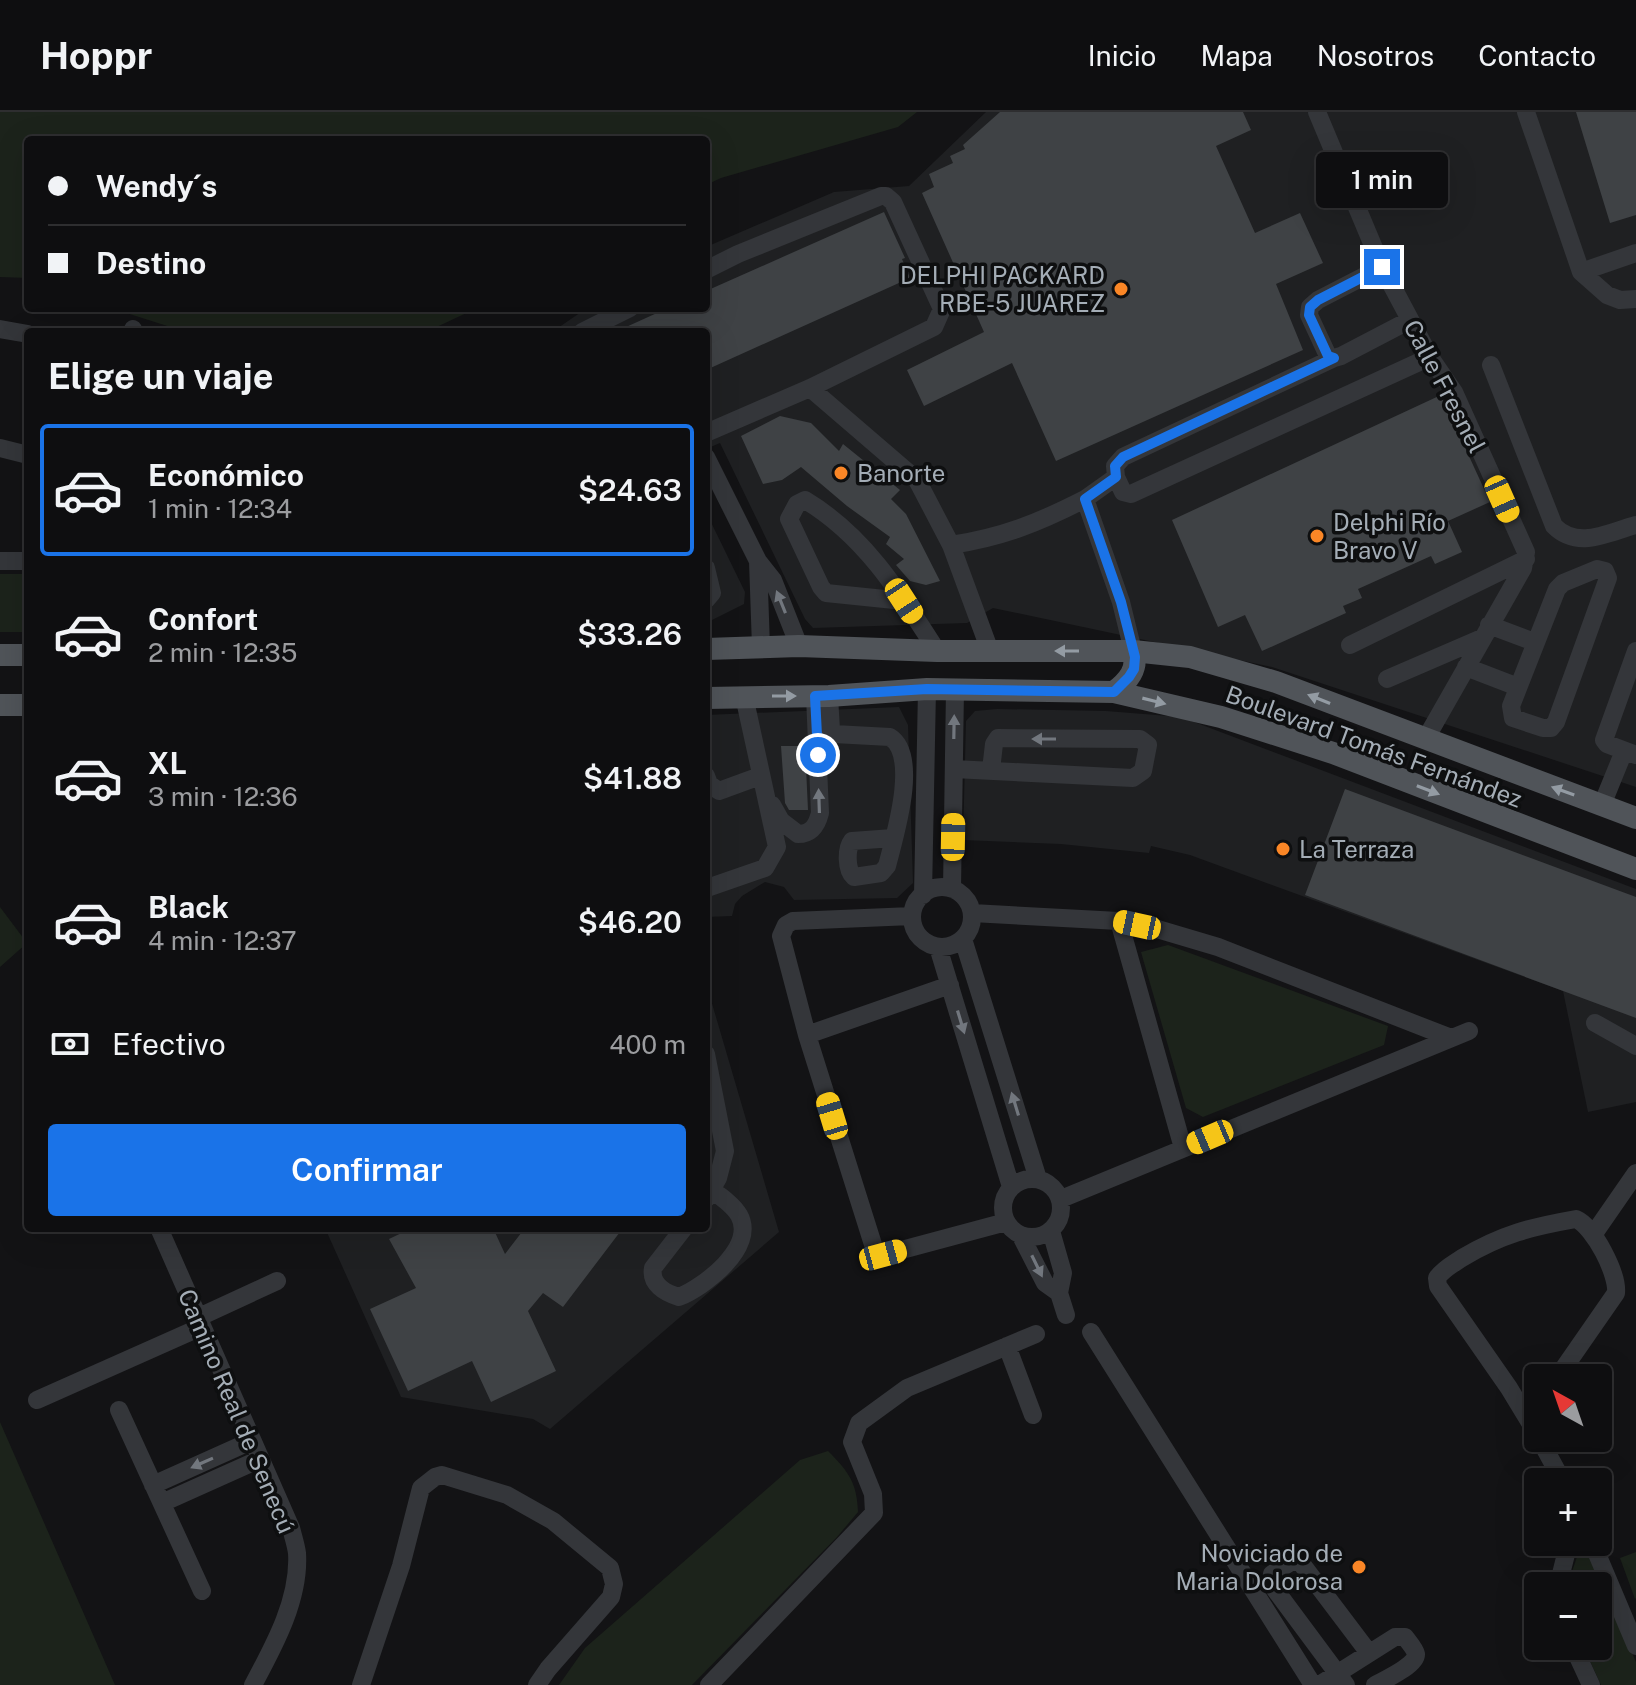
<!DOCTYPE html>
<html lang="es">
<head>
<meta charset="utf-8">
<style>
  :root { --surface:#0e0e10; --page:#171719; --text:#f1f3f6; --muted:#9b9c9f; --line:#2e2e30; --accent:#1a73e8 }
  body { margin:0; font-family:"Public Sans",sans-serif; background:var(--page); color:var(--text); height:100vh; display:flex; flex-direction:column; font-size:30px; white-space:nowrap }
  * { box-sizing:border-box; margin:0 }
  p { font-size:26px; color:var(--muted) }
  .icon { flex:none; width:44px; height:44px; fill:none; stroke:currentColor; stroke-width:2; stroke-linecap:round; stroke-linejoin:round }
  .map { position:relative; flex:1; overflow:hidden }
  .drawer { position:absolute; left:24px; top:216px; width:686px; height:904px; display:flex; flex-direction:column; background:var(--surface); border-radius:8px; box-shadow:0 8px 32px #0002,0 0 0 2px var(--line) }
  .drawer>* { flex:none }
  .hud { position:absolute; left:24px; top:24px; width:686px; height:176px; border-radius:8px; box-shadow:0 8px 32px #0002,0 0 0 2px var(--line); display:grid; align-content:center; height:176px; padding:0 24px; background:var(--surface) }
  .needle { width:52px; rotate:320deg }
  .controls { position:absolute; left:1524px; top:1252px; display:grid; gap:16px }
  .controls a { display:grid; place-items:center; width:88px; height:88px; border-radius:8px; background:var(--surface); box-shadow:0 8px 32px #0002,0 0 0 2px var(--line); font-size:40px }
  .end { position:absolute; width:36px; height:36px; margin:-18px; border:10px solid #1a73e8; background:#fff; box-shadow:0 0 0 4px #fff }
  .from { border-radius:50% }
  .bubble { position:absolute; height:56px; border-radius:8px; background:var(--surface); box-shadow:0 8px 32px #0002,0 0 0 2px var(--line); font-size:26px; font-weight:600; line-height:56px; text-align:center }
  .car { position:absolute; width:24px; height:48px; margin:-24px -12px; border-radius:10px; box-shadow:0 0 6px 2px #0007; background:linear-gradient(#f5c518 24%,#345 0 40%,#f5c518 0 76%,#345 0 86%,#f5c518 0) }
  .hud b { display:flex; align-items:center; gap:28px; height:76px; font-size:30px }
  .hud b+b { border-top:2px solid var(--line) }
  .hud i { width:20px; height:20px; background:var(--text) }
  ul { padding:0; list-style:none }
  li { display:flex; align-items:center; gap:24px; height:132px; margin:0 16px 12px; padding:0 8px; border:4px solid transparent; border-radius:8px }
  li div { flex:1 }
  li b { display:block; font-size:30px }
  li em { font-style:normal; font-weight:600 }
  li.on { border-color:var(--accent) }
  li>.icon { width:72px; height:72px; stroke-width:1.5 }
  h2 { padding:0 24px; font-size:36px; line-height:96px }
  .pay { display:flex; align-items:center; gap:20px; height:88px; padding:0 24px; font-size:30px }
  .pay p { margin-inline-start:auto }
  .primary-button { display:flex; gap:16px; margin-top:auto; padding:16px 24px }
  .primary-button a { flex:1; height:92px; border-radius:8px; background:var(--accent); color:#fff; font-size:32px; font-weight:600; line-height:92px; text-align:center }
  header { display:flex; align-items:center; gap:48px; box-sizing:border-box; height:112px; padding:0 40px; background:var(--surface); border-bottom:2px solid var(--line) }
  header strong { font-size:38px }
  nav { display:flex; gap:44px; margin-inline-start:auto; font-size:28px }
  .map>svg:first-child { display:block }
</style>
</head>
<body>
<header>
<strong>Hoppr</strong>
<nav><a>Inicio</a><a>Mapa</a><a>Nosotros</a><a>Contacto</a></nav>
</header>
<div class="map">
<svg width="1636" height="1573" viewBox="0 0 1636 1573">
  <rect width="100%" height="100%" fill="#131315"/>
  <path fill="#1f2022" d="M986 0H1636V675L1272 555 993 496 967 511 813 516 805 507 720 331 706 337V220H552L587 196H706V135L834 80 909 74Z
    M706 400 745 480 744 492 706 511Z
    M899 595 908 613 913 771 897 786 794 788 784 775 765 770 742 784 735 792 732 804 706 805V603Z
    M997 597 1106 599 1181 605 1636 777V990L1588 1000 1563 879 1190 743 1151 734 1149 741 1061 732 963 728 966 609 975 599Z
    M706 871 779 1120 550 1317 533 1307 401 1285 325 1116H706Z"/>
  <path fill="#1c231b" d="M0 0H917L898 15 721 66 706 73V28H28V166L0 165Z
    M111 196H477L426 220H186Z
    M0 462H28V520H0Z
    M0 795 27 831 0 855Z
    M1168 833 1388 914 1384 933 1203 1005 1186 996 1141 840Z
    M0 1310 115 1573H0Z
    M828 1339C849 1360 857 1371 858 1400L837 1425 692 1573H559L585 1536 800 1348Z
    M1582 1440 1592 1447 1636 1550V1573H1601L1583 1534H1598V1474H1567L1577 1445Z
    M1636 1440V1486L1635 1487 1620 1446Z"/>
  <path fill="#3f4245" d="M1000 0H1243L1251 18 1216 34 1255 121 1300 101 1323 151 1276 172 1303 238 1056 349 1012 251 924 294 907 258 984 220 922 81 934 75 929 62 953 51 950 44 965 37 963 33Z
    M1576 0H1636V103L1610 111Z
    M884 100 905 146 902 147 910 166 706 258V220H615L668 196H706V179Z
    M1441 283 1490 390 1448 409 1462 440 1435 452 1431 444 1358 477 1362 486 1343 494 1346 501 1262 539 1245 503 1218 515 1172 408Z
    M780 304 811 311 839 339 843 332 900 378 891 387 906 402 940 469 926 473 910 469 896 453 904 447 886 432 890 425 847 394 801 355 782 368 763 372 741 324Z
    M781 634H805L808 698H789L785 691Z
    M1345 677 1636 785V906L1305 783Z
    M412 1116H493L505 1142 525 1116H623L563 1195 543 1181 528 1199 556 1259 491 1290 472 1249 408 1279 370 1197 416 1176 389 1127Z"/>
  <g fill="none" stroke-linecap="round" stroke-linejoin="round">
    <path stroke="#34363a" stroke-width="18" d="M1317 0 1382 155 1430 245 1454 280 1526 440 1523 456 1425 628
      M1526 0 1581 160 1607 183 1620 188 1636 187
      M1382 155 1318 188 1310 195 1309 203 1328 244 1334 246 1341 244 1410 208
      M706 158 738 142 881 84H886L893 90 942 197 934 215 810 276 706 321
      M1581 160 1636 141
      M0 217 28 222
      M132 220 133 217
      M582 220 630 196
      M1334 246 1123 345 1115 354 1116 365 1123 380 1131 382 1430 245
      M1491 253 1554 414C1578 438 1607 421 1636 413
      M810 276 917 368 951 433 990 539
      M0 336 28 343
      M706 345 758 449 773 468 799 534
      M1085 387 1116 365
      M951 433C1003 425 1038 411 1085 387L1121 490 1133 539
      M0 449H28
      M758 449 761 535
      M706 456 712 481 706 488
      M1597 457 1605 459 1608 466 1556 610 1551 616H1543L1513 606 1511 594 1557 477 1563 471Z
      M904 489 826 481 821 475 789 407 797 392 805 388C865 424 900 481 937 539
      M1489 513 1534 530
      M1350 533 1526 447
      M1636 539 1604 628 1607 632 1636 643
      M1466 555 1518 575
      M1387 567 1482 526
      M829 584 831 618 834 622 890 625C920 644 894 726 887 754L881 761 854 765C846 758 846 737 852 729L893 726
      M954 657 1133 666 1143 659 1148 633 1140 627 998 626 994 632 991 658
      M706 664 709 672 719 679 760 664
      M772 693 781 709 798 722C812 722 817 713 820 701L815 584
      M1602 693 1624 639
      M710 775 765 756 777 735 744 584
      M912 805a30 30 0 1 1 60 0a30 30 0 1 1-60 0Z
      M952 777 955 577
      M923 783 927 577
      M972 801 1119 809 1154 816 1218 835 1451 926
      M912 804 793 809 786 813 781 824 807 923 876 1142 883 1143 1006 1110
      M1119 809 1183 1036
      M963 827 1038 1067
      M938 835 1011 1075
      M1595 911 1636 934
      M807 923 950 873
      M706 942 725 1039 718 1066 707 1086
      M1003 1096a29 29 0 1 1 58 0a29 29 0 1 1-58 0Z
      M1061 1087 1469 919
      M159 1116 291 1416C293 1424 296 1433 297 1441 300 1487 274 1534 253 1573
      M684 1116 653 1156C650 1172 665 1181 679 1185 704 1175 757 1135 739 1103 732 1091 717 1082 706 1074
      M1051 1119 1063 1161 1059 1181 1066 1203
      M1593 1123 1636 1061
      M1021 1124 1045 1171 1059 1181
      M197 1206 277 1169
      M1091 1220 1313 1573
      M1007 1234 1033 1303
      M37 1288 201 1215
      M119 1298 202 1479
      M1538 1324 1509 1276 1438 1174 1437 1166C1443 1157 1453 1152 1462 1146 1502 1122 1531 1115 1576 1107 1594 1115 1618 1162 1616 1181L1557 1266
      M1539 1326 1563 1370
      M153 1373 251 1329
      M162 1391 260 1347
      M1592 1430 1636 1534
      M1558 1474 1569 1430
      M1573 1534 1591 1573
      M361 1573 401 1454 421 1376 435 1365 442 1363 507 1383 553 1409 610 1456 614 1472 611 1485 548 1557 537 1573
      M709 1573 874 1401 873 1382 852 1330 859 1311 907 1276 1036 1222
      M1319 1573 1395 1525H1405C1408 1529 1415 1537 1416 1542 1417 1553 1384 1568 1375 1573
      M1346 1573 1271 1472 1272 1462 1294 1448 1301 1451 1369 1541"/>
    <path stroke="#505459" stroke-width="22" d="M706 537 799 534 937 539H1133L1190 545 1276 570 1636 706
      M0 543H28
      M1114 580C1128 569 1139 557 1133 539
      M706 586 829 584 927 577 1114 580 1221 605 1333 641 1636 757
      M0 593H28"/>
  </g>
  <defs><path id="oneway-solid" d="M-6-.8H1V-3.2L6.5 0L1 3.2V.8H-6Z" transform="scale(2)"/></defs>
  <g fill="#72777e">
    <use href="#oneway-solid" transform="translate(781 490) rotate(-112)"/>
    <use href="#oneway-solid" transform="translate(954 615) rotate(-89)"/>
    <use href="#oneway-solid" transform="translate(1044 627) rotate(-180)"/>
    <use href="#oneway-solid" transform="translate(819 689) rotate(-92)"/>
    <use href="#oneway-solid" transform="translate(961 910) rotate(73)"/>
    <use href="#oneway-solid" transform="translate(1015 992) rotate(-107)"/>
    <use href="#oneway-solid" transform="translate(1037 1154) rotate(64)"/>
    <use href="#oneway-solid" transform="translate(202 1351) rotate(156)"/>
  </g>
  <g fill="#939ba3">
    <use href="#oneway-solid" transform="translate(1067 539) rotate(180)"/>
    <use href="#oneway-solid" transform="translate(784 584)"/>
    <use href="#oneway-solid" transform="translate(1319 587) rotate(-158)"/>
    <use href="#oneway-solid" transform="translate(1154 589) rotate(14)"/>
    <use href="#oneway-solid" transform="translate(1428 678) rotate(21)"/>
    <use href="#oneway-solid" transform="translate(1563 679) rotate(-160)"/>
  </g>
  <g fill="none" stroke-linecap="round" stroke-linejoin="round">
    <path stroke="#1a73e8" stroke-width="10" d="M818 643 815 584 927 577 1114 580 1129 565 1134 557 1135 545 1121 490 1085 387 1116 365 1115 354 1123 345 1334 246 1328 244 1309 203 1310 195 1318 188 1382 155"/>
  </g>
  <g fill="#fa8626" stroke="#0e0f10" stroke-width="3">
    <circle cx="1121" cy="177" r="8"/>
    <circle cx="841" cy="361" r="8"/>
    <circle cx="1317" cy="424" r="8"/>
    <circle cx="1283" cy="737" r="8"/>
    <circle cx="1359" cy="1455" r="8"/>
  </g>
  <g text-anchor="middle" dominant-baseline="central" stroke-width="7" stroke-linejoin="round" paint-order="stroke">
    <g font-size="24" fill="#a4adb6" stroke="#0e0f10" text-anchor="start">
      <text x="1105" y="163" text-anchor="end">DELPHI PACKARD<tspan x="1105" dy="28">RBE-5 JUAREZ</tspan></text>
      <text x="857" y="361">Banorte</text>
      <text x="1333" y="410">Delphi Río<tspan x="1333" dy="28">Bravo V</tspan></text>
      <text x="1299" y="737">La Terraza</text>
      <text x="1343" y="1441" text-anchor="end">Noviciado de<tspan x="1343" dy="28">Maria Dolorosa</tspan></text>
    </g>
    <g font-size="24" fill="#a4adb6" stroke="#0e0f10">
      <text transform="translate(1445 274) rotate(62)">Calle Fresnel</text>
      <text transform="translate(1374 634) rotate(20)">Boulevard Tomás Fernández</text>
      <text transform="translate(237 1299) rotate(67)">Camino Real de Senecú</text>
    </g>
  </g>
</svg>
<div class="controls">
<a><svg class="needle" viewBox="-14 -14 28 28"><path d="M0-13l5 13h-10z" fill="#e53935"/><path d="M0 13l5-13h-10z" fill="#9b9c9f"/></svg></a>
<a>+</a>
<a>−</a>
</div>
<i class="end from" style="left:818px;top:643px"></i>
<i class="end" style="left:1382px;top:155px"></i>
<div class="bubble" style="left:1316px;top:40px;width:132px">1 min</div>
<i class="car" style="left:1502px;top:387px;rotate:156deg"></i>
<i class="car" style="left:904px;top:489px;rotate:147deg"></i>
<i class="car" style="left:953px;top:725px;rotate:1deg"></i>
<i class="car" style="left:1137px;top:813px;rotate:282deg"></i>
<i class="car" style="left:832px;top:1004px;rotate:343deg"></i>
<i class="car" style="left:1210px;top:1025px;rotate:247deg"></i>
<i class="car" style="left:883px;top:1143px;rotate:75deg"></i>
<div class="hud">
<b><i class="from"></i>Wendy´s</b>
<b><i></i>Destino</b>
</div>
<section class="drawer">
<h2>Elige un viaje</h2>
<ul>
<li class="on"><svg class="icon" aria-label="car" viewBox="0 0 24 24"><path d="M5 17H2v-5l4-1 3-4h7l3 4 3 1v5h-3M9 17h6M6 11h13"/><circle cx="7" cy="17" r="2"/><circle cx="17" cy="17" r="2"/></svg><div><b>Económico</b><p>1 min · 12:34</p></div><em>$24.63</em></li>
<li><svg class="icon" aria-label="car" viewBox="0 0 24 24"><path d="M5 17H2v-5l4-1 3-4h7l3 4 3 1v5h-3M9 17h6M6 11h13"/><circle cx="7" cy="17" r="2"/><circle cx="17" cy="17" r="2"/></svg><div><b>Confort</b><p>2 min · 12:35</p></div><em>$33.26</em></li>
<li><svg class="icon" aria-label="car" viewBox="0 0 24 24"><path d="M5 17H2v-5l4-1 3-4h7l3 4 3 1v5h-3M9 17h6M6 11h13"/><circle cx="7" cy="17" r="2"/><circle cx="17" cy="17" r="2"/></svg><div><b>XL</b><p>3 min · 12:36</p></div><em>$41.88</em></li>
<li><svg class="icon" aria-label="car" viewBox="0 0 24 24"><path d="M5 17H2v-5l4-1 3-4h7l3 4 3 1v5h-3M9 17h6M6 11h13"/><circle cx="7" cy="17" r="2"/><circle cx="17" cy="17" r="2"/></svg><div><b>Black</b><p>4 min · 12:37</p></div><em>$46.20</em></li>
</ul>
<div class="pay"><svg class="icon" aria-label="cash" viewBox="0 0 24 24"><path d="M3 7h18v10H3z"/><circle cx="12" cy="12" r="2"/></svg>Efectivo<p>400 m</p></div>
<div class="primary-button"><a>Confirmar</a></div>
</section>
</div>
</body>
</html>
